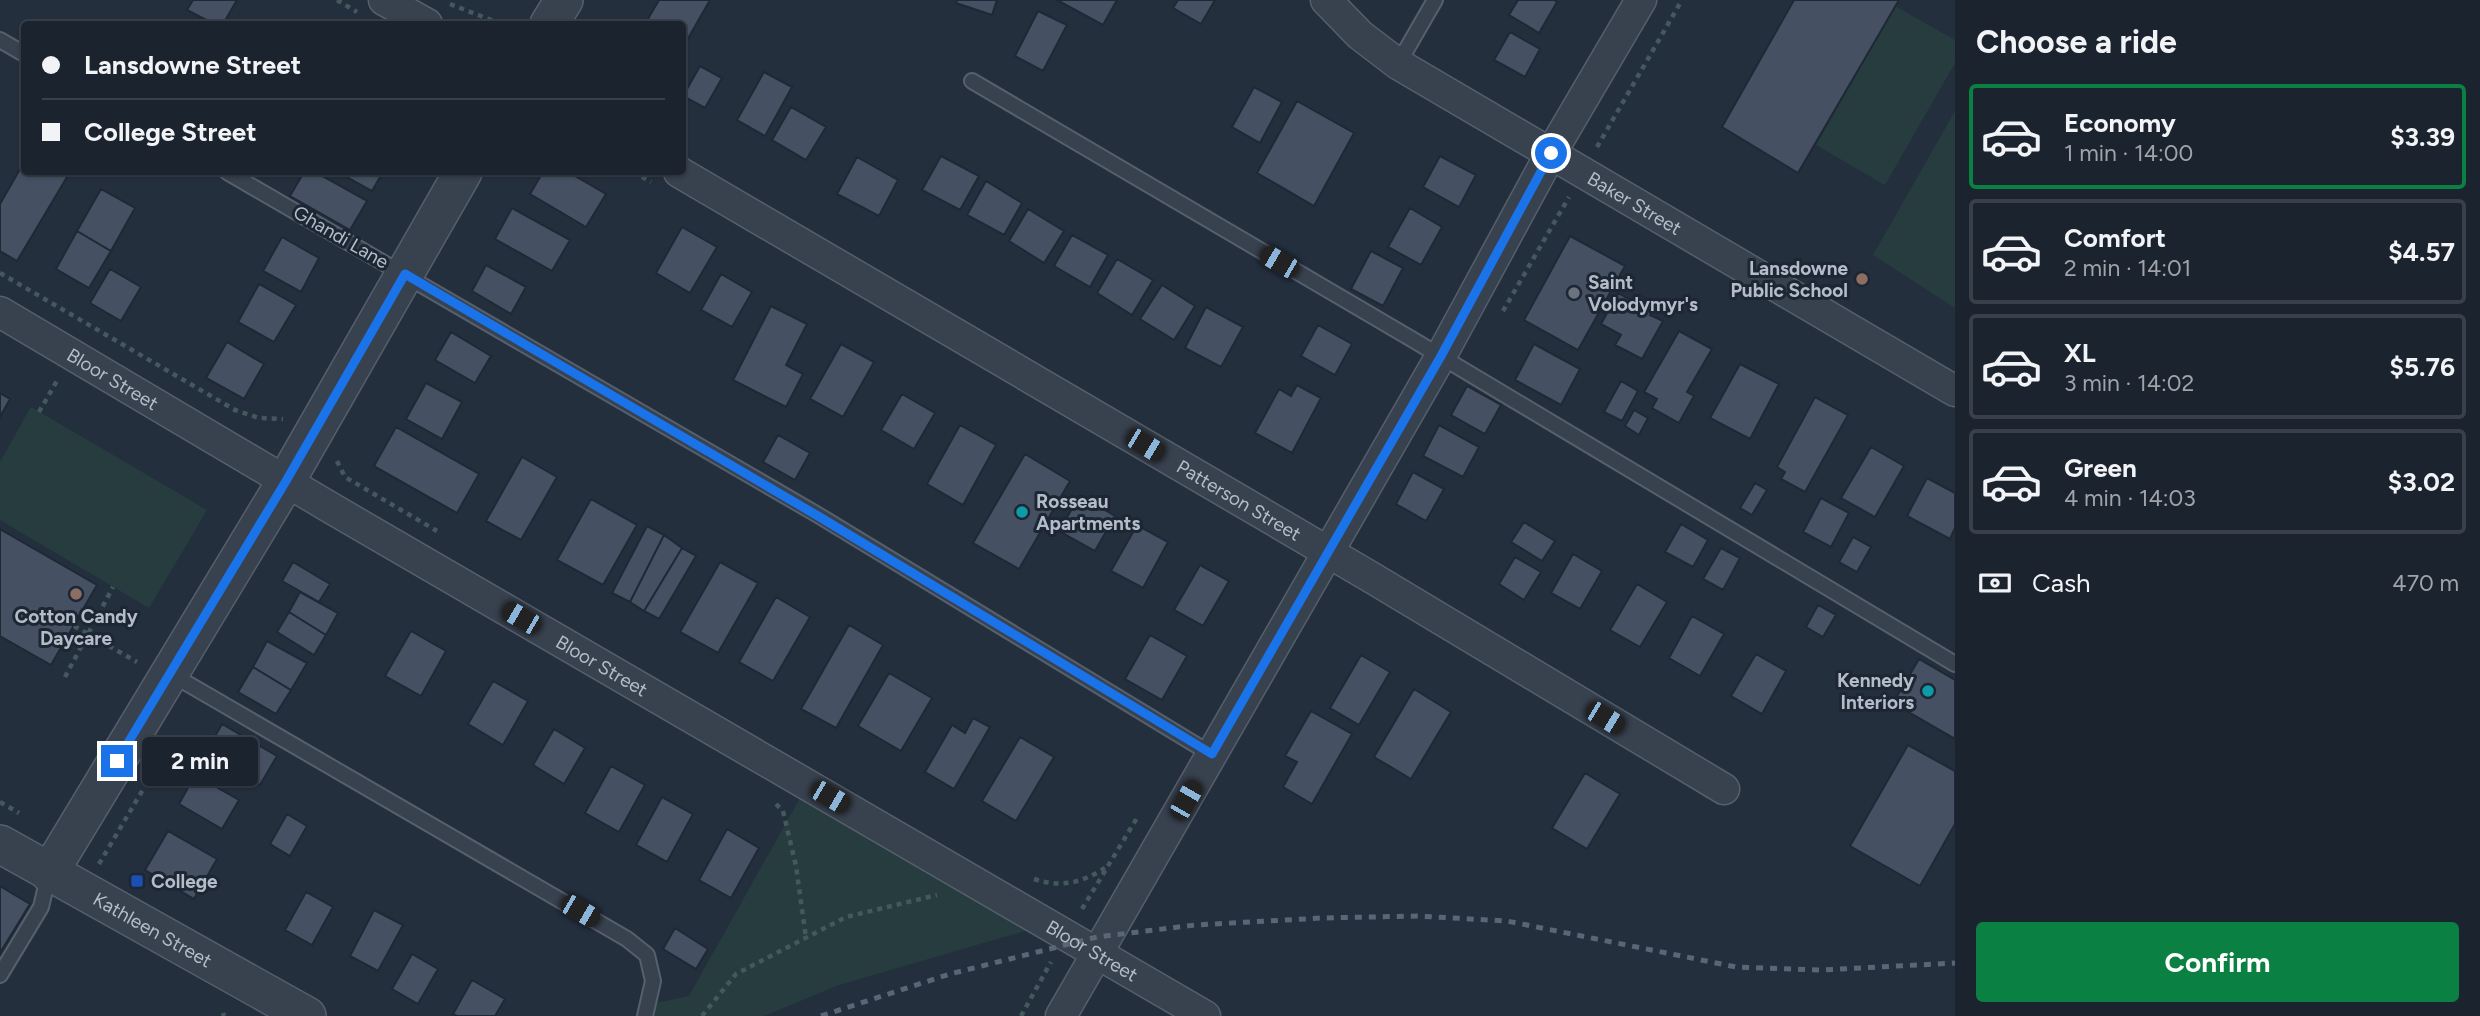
<!DOCTYPE html>
<html lang="en">
<head>
<meta charset="utf-8">
<style>
  :root { --surface:#1b232e; --page:#242b36; --text:#f1f3f6; --muted:#a0a4aa; --line:#39404a; --accent:#0b8043 }
  body { margin:0; font-family:Figtree,sans-serif; background:var(--page); color:var(--text); height:100vh; display:flex; flex-direction:column; font-size:26px; white-space:nowrap }
  * { box-sizing:border-box; margin:0 }
  p { font-size:23px; color:var(--muted) }
  .icon { flex:none; width:38px; height:38px; fill:none; stroke:currentColor; stroke-width:2; stroke-linecap:round; stroke-linejoin:round }
  .map { position:relative; flex:1; overflow:hidden }
  .sheet { display:flex; flex-direction:column; background:var(--surface); width:525px }
  .sheet>* { flex:none }
  .banner { position:absolute; left:21px; top:21px; width:665px; height:154px; border-radius:7px; box-shadow:0 2px 5px #0004,0 0 0 2px var(--line); display:grid; align-content:center; height:154px; padding:0 21px; background:var(--surface) }
  .end { position:absolute; width:32px; height:32px; margin:-16px; border:9px solid #1a73e8; background:#fff; box-shadow:0 0 0 4px #fff }
  .from { border-radius:50% }
  .bubble { position:absolute; height:49px; border-radius:7px; background:var(--surface); box-shadow:0 2px 5px #0004,0 0 0 2px var(--line); font-size:23px; font-weight:700; line-height:49px; text-align:center }
  .car { position:absolute; width:21px; height:42px; margin:-21px -10px; border-radius:9px; box-shadow:0 0 5px 2px #0007; background:linear-gradient(#222 24%,#8ab4d8 0 40%,#222 0 76%,#8ab4d8 0 86%,#222 0) }
  .banner b { display:flex; align-items:center; gap:24px; height:66px; font-size:26px }
  .banner b+b { border-top:2px solid var(--line) }
  .banner i { width:18px; height:18px; background:var(--text) }
  ul { padding:0; list-style:none }
  li { display:flex; align-items:center; gap:21px; height:105px; margin:0 14px 10px; padding:0 7px; border:4px solid var(--line); border-radius:7px }
  li div { flex:1 }
  li b { display:block; font-size:26px }
  li em { font-style:normal; font-weight:700 }
  li.active { border-color:var(--accent) }
  li>.icon { width:63px; height:63px; stroke-width:1.5 }
  h2 { padding:0 21px; font-size:32px; line-height:84px }
  .pay { display:flex; align-items:center; gap:18px; height:77px; padding:0 21px; font-size:26px }
  .pay p { margin-inline-start:auto }
  .primary-button { display:flex; gap:14px; margin-top:auto; padding:14px 21px }
  .primary-button a { flex:1; height:80px; border-radius:7px; background:var(--accent); color:#fff; font-size:28px; font-weight:700; line-height:80px; text-align:center }
  main { display:flex; flex:1; min-height:0 }
  .map>svg:first-child { display:block }
</style>
</head>
<body>
<main>
<div class="map">
<svg width="1955" height="1016" viewBox="0 0 1955 1016">
  <rect width="100%" height="100%" fill="#242f3e"/>
  <path fill="#263c3f" d="M1895 6 1955 40V63L1885 185 1816 145Z
    M1955 111V308L1873 255Z
    M31 407 207 510 149 608 0 520V462Z
    M809 782 1052 923 839 985 764 1016H647L651 1002H661L689 996Z"/>
  <path fill="#455162" stroke="#1f2835" stroke-width="2" d="M193 0H237L223 24H214L187 10Z
    M659 0H710L682 49V24H645Z
    M957 0H997L992 15 956 3Z
    M1057 0H1117L1103 25Z
    M1178 0H1215L1201 24 1173 8Z
    M1518 0H1554L1557 2 1539 33 1509 15Z
    M1794 0H1899L1798 173 1722 127Z
    M1038 11 1067 25 1043 71 1015 56Z
    M1510 32 1540 49 1525 77 1494 60Z
    M700 66 722 78 705 108 683 96Z
    M764 72 792 87 765 136 737 120Z
    M1254 87 1282 102 1260 143 1232 127Z
    M1297 101 1354 133 1314 206 1257 173Z
    M791 107 826 127 806 160 772 140Z
    M941 156 979 176 960 210 922 190Z
    M1440 156 1476 175 1459 207 1423 187Z
    M857 157 898 180 879 216 837 194Z
    M24 162V172H70L17 261 0 251V204Z
    M304 172H315L367 201 350 230 290 196Z
    M338 172H383L372 191Z
    M543 172H568L606 194 586 227 530 194Z
    M986 181 1022 203 1004 235 967 215Z
    M101 189 135 208 111 251 77 231Z
    M512 208 570 240 552 271 495 239Z
    M1410 208 1442 227 1421 265 1388 247Z
    M1028 209 1064 231 1044 263 1009 241Z
    M682 227 717 247 690 293 656 273Z
    M77 231 111 251 89 288 56 269Z
    M1072 235 1108 255 1090 287 1054 266Z
    M1570 236 1625 266 1578 350 1524 320Z
    M282 237 319 258 301 292 263 271Z
    M1371 251 1403 268 1383 306 1351 289Z
    M1117 259 1153 280 1132 315 1097 293Z
    M486 265 526 287 511 314 472 291Z
    M110 269 141 287 121 321 90 303Z
    M721 274 752 292 732 327 701 310Z
    M259 284 296 305 274 342 238 322Z
    M1162 285 1195 306 1174 340 1140 319Z
    M1618 293 1634 302 1639 295 1656 305 1650 315 1663 321 1642 359 1615 345 1621 335 1601 324Z
    M771 306 807 324 786 365 803 374 786 407 733 380Z
    M1206 307 1243 327 1221 367 1185 348Z
    M1318 325 1352 344 1335 375 1301 356Z
    M1679 331 1712 349 1687 392 1694 396 1679 423 1652 408 1657 399 1644 392Z
    M451 332 491 356 475 383 435 360Z
    M227 342 264 364 244 399 206 378Z
    M841 344 874 362 843 417 810 399Z
    M1534 344 1580 369 1561 405 1515 380Z
    M1740 364 1779 384 1750 439 1710 418Z
    M1621 381 1638 391 1622 421 1604 412Z
    M426 383 462 402 442 439 406 419Z
    M1297 385 1321 398 1292 453 1255 433 1279 389 1291 396Z
    M1467 386 1501 405 1485 434 1451 415Z
    M0 393 10 399 0 417Z
    M902 394 935 413 914 449 881 430Z
    M1815 397 1848 415 1805 492 1781 479 1785 472 1777 467Z
    M1634 410 1648 418 1639 435 1625 426Z
    M960 425 996 445 963 505 927 484Z
    M1439 425 1479 447 1463 477 1423 456Z
    M396 427 479 474 457 513 374 466Z
    M778 435 810 453 795 480 763 462Z
    M1871 447 1904 466 1875 517 1841 498Z
    M1025 454 1070 481 1019 569 973 543Z
    M522 457 557 477 521 540 486 521Z
    M1413 472 1444 489 1426 521 1396 504Z
    M1927 478 1955 493V528L1950 539 1907 516Z
    M1755 483 1767 490 1752 515 1740 508Z
    M1080 495 1115 516 1095 551 1059 531Z
    M1821 498 1849 513 1831 547 1803 532Z
    M591 499 637 525 603 585 557 560Z
    M1524 522 1555 541 1542 561 1511 542Z
    M1681 524 1708 540 1693 567 1665 552Z
    M1137 525 1168 542 1143 588 1111 571Z
    M647 526 664 535 630 602 612 593Z
    M0 529 97 585 51 665 0 636Z
    M664 535 682 548 644 611 630 602Z
    M1853 537 1871 547 1857 572 1839 562Z
    M682 548 696 556 659 619 644 611Z
    M1721 548 1740 558 1723 590 1703 579Z
    M1573 554 1602 571 1580 609 1551 593Z
    M1515 557 1541 572 1524 600 1499 584Z
    M293 562 330 584 319 602 282 581Z
    M720 562 758 583 718 653 680 632Z
    M1200 565 1229 581 1203 626 1174 610Z
    M1637 584 1667 602 1640 647 1610 630Z
    M300 592 338 613 326 635 289 612Z
    M776 597 810 617 773 681 739 662Z
    M1818 605 1836 615 1823 637 1806 627Z
    M289 612 326 635 314 655 277 632Z
    M1692 616 1724 634 1700 676 1669 658Z
    M849 625 883 645 836 728 801 709Z
    M411 631 446 651 421 696 385 676Z
    M1150 635 1187 656 1162 700 1125 679Z
    M267 641 307 663 291 690 253 667Z
    M1756 654 1786 671 1762 714 1731 696Z
    M1361 655 1390 672 1359 725 1330 708Z
    M1919 659 1955 680V739L1893 703Z
    M253 667 291 690 276 714 238 692Z
    M889 673 932 698 901 751 858 726Z
    M493 681 528 701 503 745 468 724Z
    M1414 689 1451 712 1411 779 1374 757Z
    M1311 711 1352 734 1312 804 1283 787 1297 762 1285 756Z
    M973 718 990 727 954 789 925 772 952 725 965 733Z
    M222 724 277 756 260 785 205 754Z
    M554 729 585 748 564 784 533 765Z
    M1020 737 1054 757 1016 821 982 801Z
    M1908 745 1955 771V824L1920 886 1850 846Z
    M611 766 645 785 619 832 585 813Z
    M1585 773 1620 794 1587 849 1552 828Z
    M195 775 239 800 222 829 179 804Z
    M662 797 693 814 667 862 636 845Z
    M287 814 307 826 290 856 270 844Z
    M727 829 759 848 731 898 699 880Z
    M168 831 217 859 194 899 145 870Z
    M0 886 30 904 0 953Z
    M306 892 333 907 312 945 285 930Z
    M374 910 403 925 378 971 350 956Z
    M675 928 708 949 696 969 663 949Z
    M412 954 438 969 418 1004 392 989Z
    M472 980 505 999 495 1016H457L453 1014Z"/>
  <g fill="none" stroke-linecap="round" stroke-linejoin="round">
    <defs>
      <path id="service" d="M0 40 24 54
        M1398 64 1435 0
        M972 81 1415 341 1955 664
        M227 172 818 515 1211 754
        M171 674 627 939 647 955 653 981 645 1016
        M0 975 41 907 49 873"/>
      <g id="minor">
        <path d="M384 0 427 24"/>
        <path id="s1" d="M1326 0 1360 35 1398 64 1955 391"/>
        <path id="s2" d="M679 172 1369 576 1724 789"/>
        <path id="s3" d="M0 312 331 508 1205 1016"/>
        <path d="M1061 1016 1441 356 1551 153 1641 0"/>
      </g>
      <g id="tertiary">
        <path d="M549 24 564 0"/>
        <path id="s4" d="M0 844 307 1016"/>
        <path d="M49 873 286 481 463 172"/>
      </g>
    </defs>
    <use href="#service" stroke="#565f6c" stroke-width="18"/>
    <use href="#minor" stroke="#565f6c" stroke-width="33"/>
    <use href="#tertiary" stroke="#565f6c" stroke-width="40"/>
    <path stroke="#44595c" stroke-width="4.5" stroke-dasharray="5 5" stroke-linecap="butt" d="M337 0 357 12
      M450 4 501 24
      M1597 147 1682 0
      M633 172 651 182
      M0 273 235 410 259 418 283 419
      M1503 311 1569 197
      M39 412 58 379
      M337 461 345 477 437 531
      M74 626 137 662
      M65 677 113 587
      M0 802 19 813
      M776 804 783 811 796 866 806 938
      M99 864 148 781
      M1034 879C1061 888 1081 883 1105 868
      M1082 909 1137 818
      M223 1013 224 1016
      M702 1016 736 974 846 917 937 895
      M1021 1016 1051 962"/>
    <use href="#service" stroke="#38414e" stroke-width="14"/>
    <use href="#minor" stroke="#38414e" stroke-width="30"/>
    <use href="#tertiary" stroke="#38414e" stroke-width="37"/>
    <path stroke="#5a6575" stroke-width="5" stroke-dasharray="7 7" stroke-linecap="butt" d="M821 1016 950 974 1097 937 1195 925 1322 918 1418 916 1507 921 1736 967 1822 970 1955 963"/>
  </g>
  <g fill="none" stroke-linecap="round" stroke-linejoin="round">
    <path stroke="#1a73e8" stroke-width="9" d="M117 761 286 481 405 274 818 516 1212 754 1441 356 1551 153"/>
  </g>
  <g fill="#8d6e63" stroke="#1d2633" stroke-width="2.5">
    <circle cx="1862" cy="279" r="7"/>
    <circle cx="76" cy="594" r="7"/>
  </g>
  <circle fill="#6b7280" stroke="#1d2633" stroke-width="2.5" cx="1574" cy="293" r="7"/>
  <g fill="#0f9aa8" stroke="#1d2633" stroke-width="2.5">
    <circle cx="1022" cy="512" r="7"/>
    <circle cx="1928" cy="691" r="7"/>
  </g>
  <rect fill="#1a4fb4" stroke="#1d2633" stroke-width="2.5" x="130" y="874" width="14" height="14" rx="3.5"/>
  <g text-anchor="middle" dominant-baseline="central" stroke-width="6" stroke-linejoin="round" paint-order="stroke">
    <g font-size="19" fill="#b4bcc9" stroke="#1d2633">
      <text stroke="none"><textPath href="#s1" startOffset="371">Baker Street</textPath></text>
      <text transform="translate(341 237) rotate(30)">Ghandi Lane</text>
      <text stroke="none"><textPath href="#s3" startOffset="131">Bloor Street</textPath></text>
      <text stroke="none"><textPath href="#s2" startOffset="649">Patterson Street</textPath></text>
      <text stroke="none"><textPath href="#s3" startOffset="698">Bloor Street</textPath></text>
      <text stroke="none"><textPath href="#s4" startOffset="175">Kathleen Street</textPath></text>
      <text stroke="none"><textPath href="#s3" startOffset="1265">Bloor Street</textPath></text>
    </g>
    <g font-size="19" font-weight="bold" fill="#b4bcc9" stroke="#1d2633" text-anchor="start">
      <text x="1848" y="268" text-anchor="end">Lansdowne<tspan x="1848" dy="22">Public School</tspan></text>
      <text x="1588" y="282">Saint<tspan x="1588" dy="22">Volodymyr's</tspan></text>
      <text x="1036" y="501">Rosseau<tspan x="1036" dy="22">Apartments</tspan></text>
      <text x="76" y="616" text-anchor="middle">Cotton Candy<tspan x="76" dy="22">Daycare</tspan></text>
      <text x="1914" y="680" text-anchor="end">Kennedy<tspan x="1914" dy="22">Interiors</tspan></text>
      <text x="151" y="881">College</text>
    </g>
  </g>
</svg>
<i class="end from" style="left:1551px;top:153px"></i>
<i class="end" style="left:117px;top:761px"></i>
<div class="bubble" style="left:142px;top:737px;width:116px">2 min</div>
<i class="car" style="left:1279px;top:262px;rotate:300deg"></i>
<i class="car" style="left:1145px;top:445px;rotate:121deg"></i>
<i class="car" style="left:521px;top:618px;rotate:300deg"></i>
<i class="car" style="left:1605px;top:718px;rotate:121deg"></i>
<i class="car" style="left:830px;top:797px;rotate:120deg"></i>
<i class="car" style="left:1186px;top:800px;rotate:30deg"></i>
<i class="car" style="left:580px;top:911px;rotate:120deg"></i>
<div class="banner">
<b><i class="from"></i>Lansdowne Street</b>
<b><i></i>College Street</b>
</div>
</div>
<section class="sheet">
<h2>Choose a ride</h2>
<ul>
<li class="active"><svg class="icon" aria-label="car" viewBox="0 0 24 24"><path d="M5 17H2v-5l4-1 3-4h7l3 4 3 1v5h-3M9 17h6M6 11h13"/><circle cx="7" cy="17" r="2"/><circle cx="17" cy="17" r="2"/></svg><div><b>Economy</b><p>1 min · 14:00</p></div><em>$3.39</em></li>
<li><svg class="icon" aria-label="car" viewBox="0 0 24 24"><path d="M5 17H2v-5l4-1 3-4h7l3 4 3 1v5h-3M9 17h6M6 11h13"/><circle cx="7" cy="17" r="2"/><circle cx="17" cy="17" r="2"/></svg><div><b>Comfort</b><p>2 min · 14:01</p></div><em>$4.57</em></li>
<li><svg class="icon" aria-label="car" viewBox="0 0 24 24"><path d="M5 17H2v-5l4-1 3-4h7l3 4 3 1v5h-3M9 17h6M6 11h13"/><circle cx="7" cy="17" r="2"/><circle cx="17" cy="17" r="2"/></svg><div><b>XL</b><p>3 min · 14:02</p></div><em>$5.76</em></li>
<li><svg class="icon" aria-label="car" viewBox="0 0 24 24"><path d="M5 17H2v-5l4-1 3-4h7l3 4 3 1v5h-3M9 17h6M6 11h13"/><circle cx="7" cy="17" r="2"/><circle cx="17" cy="17" r="2"/></svg><div><b>Green</b><p>4 min · 14:03</p></div><em>$3.02</em></li>
</ul>
<div class="pay"><svg class="icon" aria-label="cash" viewBox="0 0 24 24"><path d="M3 7h18v10H3z"/><circle cx="12" cy="12" r="2"/></svg>Cash<p>470 m</p></div>
<div class="primary-button"><a>Confirm</a></div>
</section>
</main>
</body>
</html>
